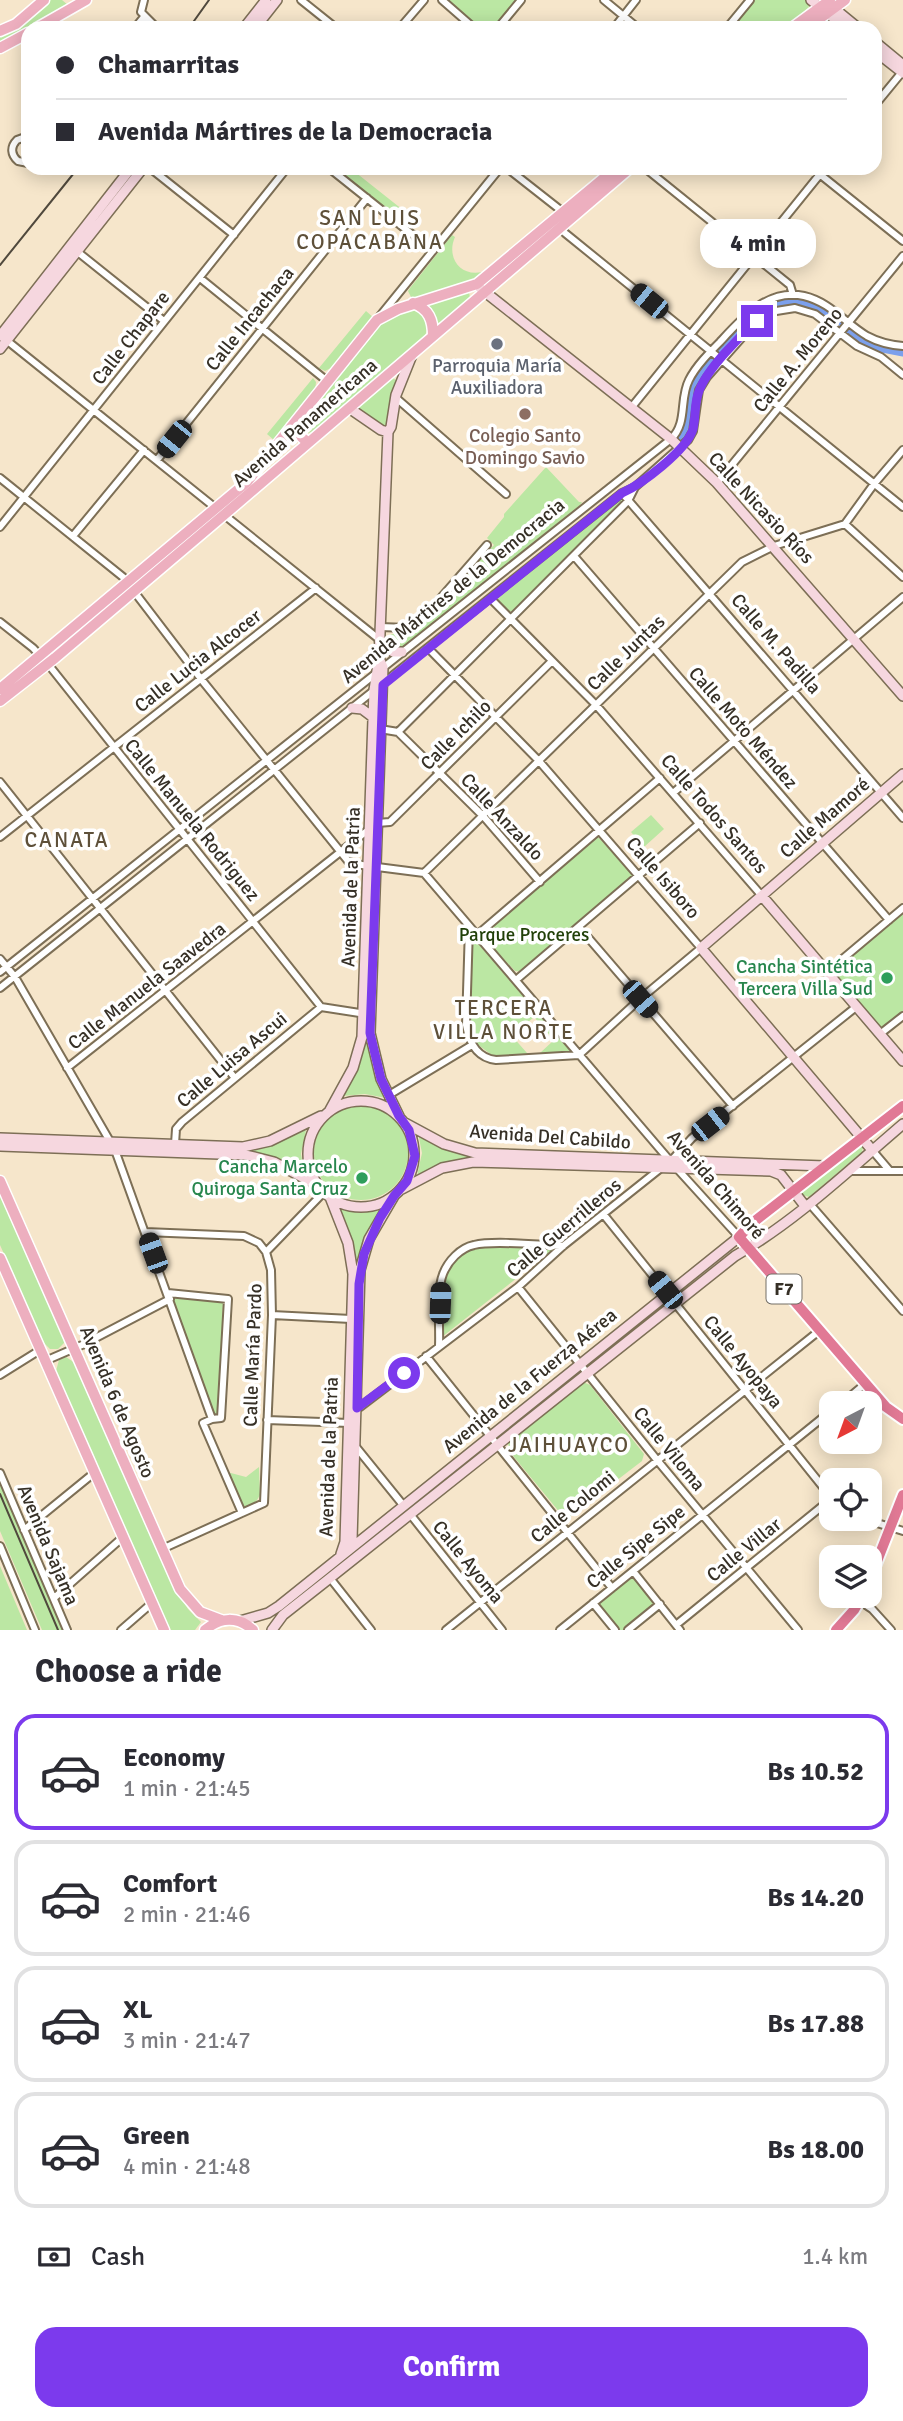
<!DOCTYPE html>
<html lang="en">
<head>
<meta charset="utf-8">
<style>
  :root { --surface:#fff; --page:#f2f2f3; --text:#2b2b33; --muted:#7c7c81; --line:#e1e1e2; --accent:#7c3aed }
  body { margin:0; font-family:Signika,sans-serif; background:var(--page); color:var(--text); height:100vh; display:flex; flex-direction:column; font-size:26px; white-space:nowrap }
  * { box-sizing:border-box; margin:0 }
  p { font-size:23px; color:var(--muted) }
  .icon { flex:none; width:38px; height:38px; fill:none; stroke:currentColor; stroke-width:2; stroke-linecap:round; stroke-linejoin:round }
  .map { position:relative; height:1630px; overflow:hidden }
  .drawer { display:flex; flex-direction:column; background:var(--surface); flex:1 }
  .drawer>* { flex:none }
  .guide { position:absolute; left:21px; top:21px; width:861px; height:154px; border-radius:21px; box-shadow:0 4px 18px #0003; display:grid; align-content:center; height:154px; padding:0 35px; background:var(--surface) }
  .needle { width:46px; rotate:221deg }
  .tools { position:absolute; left:819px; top:1391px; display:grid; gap:14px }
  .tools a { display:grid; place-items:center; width:63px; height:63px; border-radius:14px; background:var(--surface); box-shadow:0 4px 18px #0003; font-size:35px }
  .end { position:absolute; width:32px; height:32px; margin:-16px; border:9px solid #7c3aed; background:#fff; box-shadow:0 0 0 4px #fff }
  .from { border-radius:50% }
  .bubble { position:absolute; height:49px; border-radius:21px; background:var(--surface); box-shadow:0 4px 18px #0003; font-size:23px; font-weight:700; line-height:49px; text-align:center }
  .car { position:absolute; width:21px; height:42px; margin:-21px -10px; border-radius:9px; box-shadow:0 0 5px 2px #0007; background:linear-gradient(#222 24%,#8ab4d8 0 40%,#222 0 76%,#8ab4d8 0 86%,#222 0) }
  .guide b { display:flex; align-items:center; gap:24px; height:66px; font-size:26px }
  .guide b+b { border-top:2px solid var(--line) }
  .guide i { width:18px; height:18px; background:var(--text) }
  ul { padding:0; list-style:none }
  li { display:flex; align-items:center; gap:21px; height:116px; margin:0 14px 10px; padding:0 21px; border:4px solid var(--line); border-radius:21px }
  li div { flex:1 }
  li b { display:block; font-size:26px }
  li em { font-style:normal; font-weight:700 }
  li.active { border-color:var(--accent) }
  li>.icon { width:63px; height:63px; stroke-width:1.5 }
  h2 { padding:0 35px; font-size:32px; line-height:84px }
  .pay { display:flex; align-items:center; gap:18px; height:77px; padding:0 35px; font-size:26px }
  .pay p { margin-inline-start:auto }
  .primary-button { display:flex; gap:14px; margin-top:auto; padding:14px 35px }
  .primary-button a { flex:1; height:80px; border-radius:21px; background:var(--accent); color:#fff; font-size:28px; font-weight:700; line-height:80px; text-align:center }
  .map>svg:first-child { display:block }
</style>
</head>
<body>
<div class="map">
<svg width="903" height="1630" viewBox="0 0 903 1630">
  <rect width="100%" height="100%" fill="#f6e6cb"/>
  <path fill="#bbe7a3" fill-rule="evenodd" d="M50 0H62L68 5 0 43V37L20 26Z
    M447 0H518L495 28H481Z
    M755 0H806L809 7 786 28H732Z
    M350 168 403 210 397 217 337 169Z
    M452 235 455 237C446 257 460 277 482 272L484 274 467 283 415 299 411 297 408 291 410 288Z
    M466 292H469L470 298 443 322 438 323 428 307 429 303Z
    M410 310C428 312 432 327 422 340L313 432 308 433 303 431 301 421 380 325 394 315Z
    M366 311 374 318 335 366 325 371 319 368Z
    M392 377 397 381 388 425 383 427 360 411 359 407Z
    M313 378 316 382 315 391 275 441 267 434Z
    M546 467 579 502H582L580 505 401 649 396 650 388 644 389 635 421 627 471 568 494 545 487 538 504 517V514Z
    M621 498 624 502 515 611H507L496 600Z
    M651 815 664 829 644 847 631 832Z
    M598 837 632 874V877L522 972 515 971 486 940 487 932Z
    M903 912V1012L886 1026 880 1027 834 975V971Z
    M474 939 569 1049V1052L493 1056 477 1044 473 1037 470 1019 471 954ZM534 1017 554 1040 540 1053H527L512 1036Z
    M366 1034 374 1074 386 1098 365 1094 343 1096 358 1067Z
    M314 1153a47 47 0 1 1 94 0a47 47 0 1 1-94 0Z
    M306 1130 301 1154 305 1175 278 1160 238 1150 276 1143Z
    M418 1133 470 1156 481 1158C459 1160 437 1166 417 1176L422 1153Z
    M861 1145 863 1147 862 1152 809 1197 803 1195 802 1191Z
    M0 1193 63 1335 64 1343 58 1349H50L44 1343 0 1245Z
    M338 1209 360 1213 381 1210 364 1243 357 1272 354 1249Z
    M482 1246 555 1248 442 1337C443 1305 436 1251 482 1246Z
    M171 1297 223 1302 219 1410 216 1415 213 1413Z
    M66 1357 75 1363 175 1588 188 1609 201 1622 195 1630H171L169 1627 56 1371 59 1360Z
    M583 1382 590 1385 644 1454 642 1461 569 1517 561 1514 509 1451 508 1441Z
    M259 1467 260 1495 254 1505 245 1507 241 1504 227 1472 246 1477Z
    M0 1480 64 1630H42L0 1531Z
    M0 1566 27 1630H0Z
    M631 1577H634L661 1610 633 1630H618L599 1604Z"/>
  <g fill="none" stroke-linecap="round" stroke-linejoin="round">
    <path stroke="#7ca0ec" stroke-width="7" d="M850 332 872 347 903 353
      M721 351C759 309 786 279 839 322
      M680 439C689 424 687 410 691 394 695 380 703 372 712 361"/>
    <defs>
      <path id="street" d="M144 0 141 12 157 28
        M301 0 336 28
        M442 0 474 28
        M604 0 638 28
        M135 28 144 17
        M400 28 424 0
        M498 28 521 0
        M614 28 636 0
        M727 28 750 0
        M875 105 903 71
        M28 136 17 140C10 147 11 155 18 161L28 163
        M150 168 234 235
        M329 168 433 251
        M507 168 563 212
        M645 168 790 285 793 295
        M812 168 903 241
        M558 225 565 233 903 507
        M74 249 164 321
        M200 278 327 381
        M380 316 500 168
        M5 339 380 640
        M395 397 506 494
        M631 408 825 168
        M157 460 367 198
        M0 478 123 577 201 679 348 861 354 864 424 873 742 562 774 546 845 524 874 484 903 450
        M717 483 903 256
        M622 493 903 818
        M845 524 903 577
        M0 527 287 168
        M73 536 144 450
        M574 556 889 920
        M491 599 596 705 762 896
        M0 622 33 648 48 664 321 1007 366 1014
        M380 627 408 628 418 624 487 545
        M429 649 539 761 701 948 640 999 579 1055
        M380 729 398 732 484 817 540 882
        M398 732 628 501 635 487
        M0 782 234 1077
        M673 793 903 597
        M0 837 316 588
        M424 873 671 1162 739 1237
        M469 927 466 1025C469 1042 477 1058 496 1060L579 1055
        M579 927 733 1106
        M477 935 660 778
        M0 959 15 977 115 1150 212 1419
        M0 972 671 439C688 423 679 399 689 380 696 366 709 353 720 342 742 318 768 288 804 296 830 302 845 323 867 336 878 342 890 345 903 346
        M827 972 903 908
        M516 980 700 823
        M0 988 622 493 635 487 688 440 693 431 699 390 707 377 753 325 770 312 795 308 815 314 857 346 881 357 903 375
        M880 1034 903 1016
        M67 1068 377 823 390 822 552 661
        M389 1095 472 1045
        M175 1144 176 1129 182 1122 321 1007
        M872 1150 889 1170
        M670 1162 692 1138 856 1007
        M849 1171H903
        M809 1203 903 1311
        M604 1215 831 1497
        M145 1232 244 1236 259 1243 266 1252 271 1270 272 1315 264 1503 162 1549
        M266 1252 324 1192
        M518 1287 657 1460 798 1630
        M168 1293 228 1299 221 1418 212 1419 203 1423 242 1513
        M272 1315 351 1319
        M439 1346C440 1325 436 1292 443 1274 448 1261 460 1248 474 1245 494 1240 540 1245 563 1246
        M426 1356 612 1588
        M45 1361 82 1345 170 1299
        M0 1375 40 1350
        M841 1404 865 1384
        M353 1408 360 1407 518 1287 563 1246 661 1168
        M267 1420 349 1423
        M356 1447 403 1505
        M0 1473 67 1630
        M410 1514 502 1630
        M864 1519 903 1531
        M24 1530 94 1473
        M0 1546 35 1630
        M633 1571 680 1630
        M330 1578 371 1630
        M54 1598 122 1538
        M860 1601 872 1609 891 1630
        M593 1603 615 1630
        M676 1625 831 1499
        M121 1630 152 1603
        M446 1630 819 1331
        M560 1630 831 1411
        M628 1630 660 1604"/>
      <path id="secondary" d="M811 0 846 28
        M830 5 858 28
        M244 28 266 0
        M255 28 277 0
        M875 42 903 65
        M875 51 903 73
        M480 288 671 439 717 483 903 696
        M0 336 131 168
        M0 349 143 168
        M349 408 381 430 388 432
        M380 644 393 652H402
        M379 658 383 667 370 1033 381 1079 399 1116
        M352 708 362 709 374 718
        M762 896 903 1061
        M308 1154a53 53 0 1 1 106 0a53 53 0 1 1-106 0Z
        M330 1110 353 1068 362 1037 374 690 379 658 388 432 391 427 396 395 412 355
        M405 1123 444 1144 475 1153 825 1166
        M0 1138 243 1147 270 1141 321 1116
        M0 1146 246 1155 274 1162 317 1185
        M872 1150 701 948 903 774
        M402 1189 442 1168 473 1162 771 1171 781 1175 805 1206
        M330 1197 348 1243 353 1274 345 1542 341 1554
        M349 1550 352 1540 360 1270 369 1239 394 1196
        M240 1621 268 1613 279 1606 739 1237
        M272 1630 283 1615 330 1578 735 1256C796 1221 849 1170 903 1124"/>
      <path id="primary" d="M37 28 86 0
        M792 28 830 0
        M807 28 845 0
        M0 31 16 24 44 0
        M0 48 28 33
        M413 303C429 309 433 320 433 336
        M291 427 308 443
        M0 689 247 482 377 320 398 309 477 284 616 168
        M0 701 55 658 225 514 630 168
        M0 1181 180 1589 200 1612 221 1620
        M0 1258 164 1630
        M205 1630C220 1617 238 1616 253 1630"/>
      <path id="highway" d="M903 1106 751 1224 739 1237 886 1407 903 1419
        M870 1579 903 1495
        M836 1630 854 1610 862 1596"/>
    </defs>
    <use href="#street" stroke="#7d6f56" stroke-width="10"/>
    <use href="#secondary" stroke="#7d6f56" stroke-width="12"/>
    <use href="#primary" stroke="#fff" stroke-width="13"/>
    <use href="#highway" stroke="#fff" stroke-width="14"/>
    <use href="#street" stroke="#fff" stroke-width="6"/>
    <use href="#secondary" stroke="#f6d7df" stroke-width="9"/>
    <use href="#primary" stroke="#edafbf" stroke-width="10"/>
    <use href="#highway" stroke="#e17995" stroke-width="10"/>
    <path stroke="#50493d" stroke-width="2" d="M189 28 209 0
      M0 265 78 168
      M0 1494 58 1630"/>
  </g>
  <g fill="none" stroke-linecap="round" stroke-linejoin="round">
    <path stroke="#7c3aed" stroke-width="9" d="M404 1373 357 1408 359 1284 364 1254 380 1218 394 1196 407 1181 415 1156 409 1130 399 1116 381 1079 370 1033 383 685 622 493C642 484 687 450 693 429 696 417 694 403 699 391 707 369 739 337 757 321"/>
  </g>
  <circle fill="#6b7280" stroke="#fff" stroke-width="2.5" cx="497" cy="344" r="7"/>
  <circle fill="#8d6e63" stroke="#fff" stroke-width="2.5" cx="525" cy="414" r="7"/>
  <g fill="#2e9e5b" stroke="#fff" stroke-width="2.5">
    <circle cx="887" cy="978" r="7"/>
    <circle cx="362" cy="1178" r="7"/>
  </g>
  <g text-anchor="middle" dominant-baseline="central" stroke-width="7" stroke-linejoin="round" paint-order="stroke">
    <rect fill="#fff" stroke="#726e67" stroke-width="2" x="766.5" y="1274.5" width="35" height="29" rx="5"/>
    <g font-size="18" font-weight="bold" fill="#363026">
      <text x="784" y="1289">F7</text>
    </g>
    <g font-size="19" fill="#363026" stroke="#fff">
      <text transform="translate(250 319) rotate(-51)">Calle Incachaca</text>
      <text transform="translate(131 338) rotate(-52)">Calle Chapare</text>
      <text transform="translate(798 360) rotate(-51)">Calle A. Moreno</text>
      <text transform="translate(305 423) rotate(-41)">Avenida Panamericana</text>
      <text transform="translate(761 508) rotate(47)">Calle Nicasio Ríos</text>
      <text transform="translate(453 591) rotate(-39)">Avenida Mártires de la Democracia</text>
      <text transform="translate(776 644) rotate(49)">Calle M. Padilla</text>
      <text transform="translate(626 653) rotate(-44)">Calle Juntas</text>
      <text transform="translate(198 661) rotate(-38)">Calle Lucia Alcocer</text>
      <text transform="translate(743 728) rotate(49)">Calle Moto Méndez</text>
      <text transform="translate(456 735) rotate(-45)">Calle Ichilo</text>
      <text transform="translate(714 814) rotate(49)">Calle Todos Santos</text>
      <text transform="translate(502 817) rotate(47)">Calle Anzaldo</text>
      <text transform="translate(825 818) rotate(-41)">Calle Mamoré</text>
      <text transform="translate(192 820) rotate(51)">Calle Manuela Rodriguez</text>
      <text transform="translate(663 878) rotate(49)">Calle Isiboro</text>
      <text transform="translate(351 887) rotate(-88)">Avenida de la Patria</text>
      <text transform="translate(147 986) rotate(-38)">Calle Manuela Saavedra</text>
      <text transform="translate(232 1060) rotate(-40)">Calle Luisa Ascui</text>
      <text transform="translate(550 1137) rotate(4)">Avenida Del Cabildo</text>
      <text transform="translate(716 1185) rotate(49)">Avenida Chimoré</text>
      <text transform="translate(564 1228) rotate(-40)">Calle Guerrilleros</text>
      <text transform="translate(253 1355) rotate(-88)">Calle María Pardo</text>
      <text transform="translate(743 1362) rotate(51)">Calle Ayopaya</text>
      <text transform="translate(530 1381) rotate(-39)">Avenida de la Fuerza Aérea</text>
      <text transform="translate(117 1402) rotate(67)">Avenida 6 de Agosto</text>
      <text transform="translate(669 1449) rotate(51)">Calle Viloma</text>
      <text transform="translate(329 1457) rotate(-88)">Avenida de la Patria</text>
      <text transform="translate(573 1507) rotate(-39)">Calle Colomi</text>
      <text transform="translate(48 1545) rotate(67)">Avenida Sajama</text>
      <text transform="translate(636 1547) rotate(-39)">Calle Sipe Sipe</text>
      <text transform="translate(744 1550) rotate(-39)">Calle Villar</text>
      <text transform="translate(468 1562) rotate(51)">Calle Ayoma</text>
    </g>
    <g font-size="19" fill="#5b616d" stroke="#fff">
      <text x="497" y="366">Parroquia María<tspan x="497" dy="22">Auxiliadora</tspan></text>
    </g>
    <g font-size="19" fill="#785e54" stroke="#fff">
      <text x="525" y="436">Colegio Santo<tspan x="525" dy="22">Domingo Savio</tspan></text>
    </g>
    <g font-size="19" fill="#214008" stroke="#fff">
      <text x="524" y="935">Parque Proceres</text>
    </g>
    <g font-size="19" fill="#27864d" stroke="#fff" text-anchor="end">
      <text x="873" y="967">Cancha Sintética<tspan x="873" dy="22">Tercera Villa Sud</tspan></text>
      <text x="348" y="1167">Cancha Marcelo<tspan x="348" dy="22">Quiroga Santa Cruz</tspan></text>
    </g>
    <g font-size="21" letter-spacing="2" fill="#5e5039" stroke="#fff">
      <text x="370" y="218">SAN LUIS<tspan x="370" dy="24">COPACABANA</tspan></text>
      <text x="67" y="840">CANATA</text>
      <text x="504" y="1008">TERCERA<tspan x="504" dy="24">VILLA NORTE</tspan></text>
      <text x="569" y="1445">JAIHUAYCO</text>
    </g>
  </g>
</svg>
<div class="tools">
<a><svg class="needle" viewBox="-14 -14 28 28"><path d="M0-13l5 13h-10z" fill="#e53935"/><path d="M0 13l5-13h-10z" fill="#7c7c81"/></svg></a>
<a><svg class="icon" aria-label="locate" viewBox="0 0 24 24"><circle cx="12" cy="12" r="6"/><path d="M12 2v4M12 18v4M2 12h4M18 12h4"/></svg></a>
<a><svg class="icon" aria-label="layers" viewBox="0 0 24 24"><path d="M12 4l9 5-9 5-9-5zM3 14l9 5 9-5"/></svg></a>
</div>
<i class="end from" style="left:404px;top:1373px"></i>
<i class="end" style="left:757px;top:321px"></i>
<div class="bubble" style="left:700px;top:219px;width:116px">4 min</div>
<i class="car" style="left:649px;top:301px;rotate:309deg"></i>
<i class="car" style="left:174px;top:439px;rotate:219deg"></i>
<i class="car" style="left:640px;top:999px;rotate:139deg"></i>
<i class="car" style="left:710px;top:1124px;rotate:52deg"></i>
<i class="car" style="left:153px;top:1253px;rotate:340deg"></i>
<i class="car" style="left:665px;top:1290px;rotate:321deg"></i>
<i class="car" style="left:440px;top:1303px;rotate:2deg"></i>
<div class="guide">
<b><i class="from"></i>Chamarritas</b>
<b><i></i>Avenida Mártires de la Democracia</b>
</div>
</div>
<section class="drawer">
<h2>Choose a ride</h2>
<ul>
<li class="active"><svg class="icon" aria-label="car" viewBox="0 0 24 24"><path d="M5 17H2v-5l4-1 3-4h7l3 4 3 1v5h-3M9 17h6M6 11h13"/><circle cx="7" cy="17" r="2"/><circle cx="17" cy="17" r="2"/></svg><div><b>Economy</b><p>1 min · 21:45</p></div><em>Bs 10.52</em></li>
<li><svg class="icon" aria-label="car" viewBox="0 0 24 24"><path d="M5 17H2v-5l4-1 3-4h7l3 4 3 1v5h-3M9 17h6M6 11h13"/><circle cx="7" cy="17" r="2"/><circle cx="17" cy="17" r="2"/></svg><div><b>Comfort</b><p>2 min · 21:46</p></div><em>Bs 14.20</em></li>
<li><svg class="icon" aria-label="car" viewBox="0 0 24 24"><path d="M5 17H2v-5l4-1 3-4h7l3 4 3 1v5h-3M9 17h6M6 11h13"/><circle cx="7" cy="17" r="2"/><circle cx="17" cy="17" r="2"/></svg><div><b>XL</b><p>3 min · 21:47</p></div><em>Bs 17.88</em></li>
<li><svg class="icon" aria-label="car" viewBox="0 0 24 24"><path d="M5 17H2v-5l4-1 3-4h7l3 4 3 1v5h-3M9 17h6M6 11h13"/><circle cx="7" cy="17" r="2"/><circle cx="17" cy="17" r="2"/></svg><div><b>Green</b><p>4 min · 21:48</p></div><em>Bs 18.00</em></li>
</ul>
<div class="pay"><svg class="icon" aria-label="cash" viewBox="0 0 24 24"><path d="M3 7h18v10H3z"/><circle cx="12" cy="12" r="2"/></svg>Cash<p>1.4 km</p></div>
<div class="primary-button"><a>Confirm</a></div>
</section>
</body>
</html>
